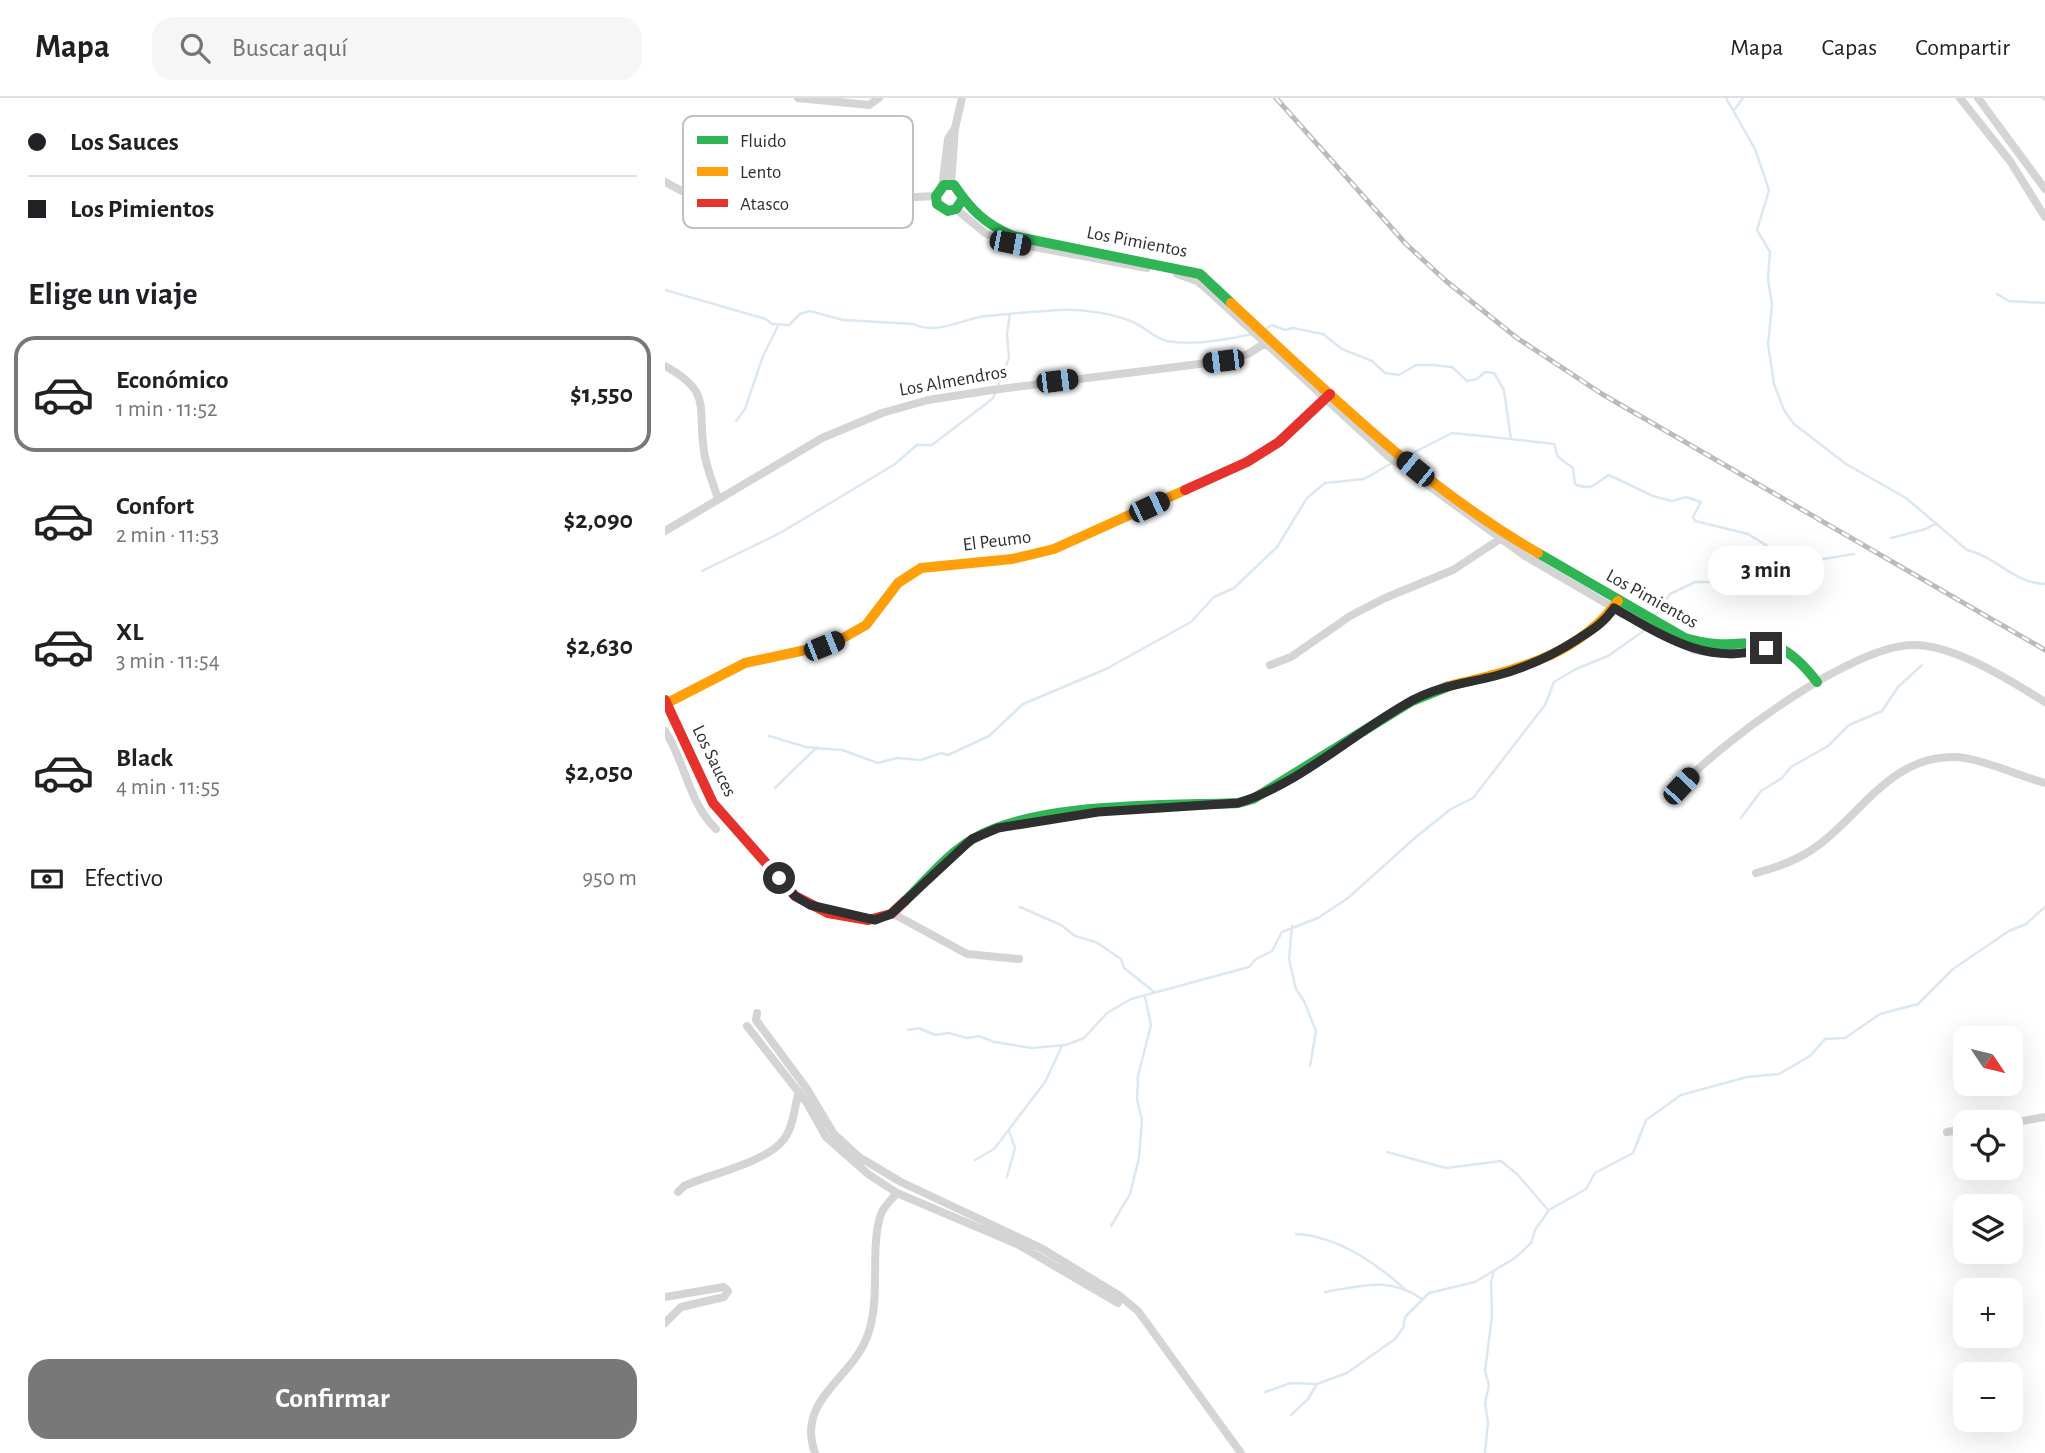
<!DOCTYPE html>
<html lang="es">
<head>
<meta charset="utf-8">
<style>
  :root { --surface:#fff; --page:#f6f6f6; --text:#202124; --muted:#757577; --line:#e0e0e0; --accent:#787878 }
  body { margin:0; font-family:"Alegreya Sans",sans-serif; background:var(--page); color:var(--text); height:100vh; display:flex; flex-direction:column; font-size:26px; white-space:nowrap }
  * { box-sizing:border-box; margin:0 }
  p { font-size:23px; color:var(--muted) }
  .icon { flex:none; width:38px; height:38px; fill:none; stroke:currentColor; stroke-width:2; stroke-linecap:round; stroke-linejoin:round }
  .map { position:relative; flex:1; overflow:hidden }
  .details { display:flex; flex-direction:column; background:var(--surface); width:665px }
  .details>* { flex:none }
  .banner { display:grid; align-content:center; height:154px; padding:0 28px; background:var(--surface) }
  .needle { width:46px; rotate:125deg }
  .tools { position:absolute; left:1288px; top:928px; display:grid; gap:14px }
  .tools a { display:grid; place-items:center; width:70px; height:70px; border-radius:14px; background:var(--surface); box-shadow:0 7px 28px #0002; font-size:35px }
  .end { position:absolute; width:32px; height:32px; margin:-16px; border:9px solid #2f2f2f; background:#fff; box-shadow:0 0 0 4px #fff }
  .from { border-radius:50% }
  .bubble { position:absolute; height:49px; border-radius:21px; background:var(--surface); box-shadow:0 7px 28px #0002; font-size:23px; font-weight:600; line-height:49px; text-align:center }
  .car { position:absolute; width:21px; height:42px; margin:-21px -10px; border-radius:9px; box-shadow:0 0 5px 2px #0007; background:linear-gradient(#222 24%,#8ab4d8 0 40%,#222 0 76%,#8ab4d8 0 86%,#222 0) }
  .banner b { display:flex; align-items:center; gap:24px; height:66px; font-size:26px }
  .banner b+b { border-top:2px solid var(--line) }
  .banner i { width:18px; height:18px; background:var(--text) }
  ul { padding:0; list-style:none }
  li { display:flex; align-items:center; gap:21px; height:116px; margin:0 14px 10px; padding:0 14px; border:4px solid transparent; border-radius:21px }
  li div { flex:1 }
  li b { display:block; font-size:26px }
  li em { font-style:normal; font-weight:600 }
  li.current { border-color:var(--accent) }
  li>.icon { width:63px; height:63px; stroke-width:1.5 }
  h2 { padding:0 28px; font-size:32px; line-height:84px }
  .pay { display:flex; align-items:center; gap:18px; height:77px; padding:0 28px; font-size:26px }
  .pay p { margin-inline-start:auto }
  .cta { display:flex; gap:14px; margin-top:auto; padding:14px 28px }
  .cta a { flex:1; height:80px; border-radius:21px; background:var(--accent); color:#fff; font-size:28px; font-weight:600; line-height:80px; text-align:center }
  header { display:flex; align-items:center; gap:42px; box-sizing:border-box; height:98px; padding:0 35px; background:var(--surface); border-bottom:2px solid var(--line) }
  header strong { font-size:33px }
  nav { display:flex; gap:38px; margin-inline-start:auto; font-size:24px }
  .search { width:490px; height:63px; background:var(--page); display:flex; align-items:center; gap:18px; box-sizing:border-box; padding:0 24px; border-radius:21px; color:var(--muted); font-size:26px }
  main { display:flex; flex:1; min-height:0 }
  .map>svg:first-child { display:block }
</style>
</head>
<body>
<header>
<strong>Mapa</strong>
<div class="search"><svg class="icon" aria-label="search" viewBox="0 0 24 24"><circle cx="10" cy="10" r="6"/><path d="M15 15l6 6"/></svg>Buscar aquí</div>
<nav><a>Mapa</a><a>Capas</a><a>Compartir</a></nav>
</header>
<main>
<section class="details">
<div class="banner">
<b><i class="from"></i>Los Sauces</b>
<b><i></i>Los Pimientos</b>
</div>
<h2>Elige un viaje</h2>
<ul>
<li class="current"><svg class="icon" aria-label="car" viewBox="0 0 24 24"><path d="M5 17H2v-5l4-1 3-4h7l3 4 3 1v5h-3M9 17h6M6 11h13"/><circle cx="7" cy="17" r="2"/><circle cx="17" cy="17" r="2"/></svg><div><b>Económico</b><p>1 min · 11:52</p></div><em>$1,550</em></li>
<li><svg class="icon" aria-label="car" viewBox="0 0 24 24"><path d="M5 17H2v-5l4-1 3-4h7l3 4 3 1v5h-3M9 17h6M6 11h13"/><circle cx="7" cy="17" r="2"/><circle cx="17" cy="17" r="2"/></svg><div><b>Confort</b><p>2 min · 11:53</p></div><em>$2,090</em></li>
<li><svg class="icon" aria-label="car" viewBox="0 0 24 24"><path d="M5 17H2v-5l4-1 3-4h7l3 4 3 1v5h-3M9 17h6M6 11h13"/><circle cx="7" cy="17" r="2"/><circle cx="17" cy="17" r="2"/></svg><div><b>XL</b><p>3 min · 11:54</p></div><em>$2,630</em></li>
<li><svg class="icon" aria-label="car" viewBox="0 0 24 24"><path d="M5 17H2v-5l4-1 3-4h7l3 4 3 1v5h-3M9 17h6M6 11h13"/><circle cx="7" cy="17" r="2"/><circle cx="17" cy="17" r="2"/></svg><div><b>Black</b><p>4 min · 11:55</p></div><em>$2,050</em></li>
</ul>
<div class="pay"><svg class="icon" aria-label="cash" viewBox="0 0 24 24"><path d="M3 7h18v10H3z"/><circle cx="12" cy="12" r="2"/></svg>Efectivo<p>950 m</p></div>
<div class="cta"><a>Confirmar</a></div>
</section>
<div class="map">
<svg width="1380" height="1355" viewBox="0 0 1380 1355">
  <rect width="100%" height="100%" fill="#fff"/>
  <g fill="none" stroke-linecap="round" stroke-linejoin="round">
    <path stroke="#dbe8f0" stroke-width="2.5" d="M1061 0 1090 51 1104 92 1092 132 1105 154 1103 181 1107 207 1103 246 1109 286 1119 312 1129 326 1181 366 1241 400 1302 452C1332 459 1348 485 1380 486
      M1378 0 1380 2
      M1070 11 1078 0
      M0 192 101 221 107 226 124 227 135 216 145 213 178 222 249 226C272 238 299 220 321 218 345 216 371 213 396 212 419 211 448 215 470 225 481 230 489 240 502 243 529 248 561 242 587 236
      M1332 196 1344 203 1380 205
      M600 231 607 227 620 232 628 230 658 236 677 251 707 263 720 275 734 277 751 267H767L787 269 802 283 812 281 820 274 829 275 839 292 846 341 889 346 893 359 908 370 910 386C928 394 930 385 944 377L988 398 1007 403 1021 399 1036 404 1028 419 1030 423 1083 436 1107 451 1127 456 1140 464 1189 456
      M71 323 80 311 98 258 113 228
      M742 358 787 335 846 341
      M1226 440 1261 431 1272 425
      M37 473 115 435 167 404 230 366 252 347H267L322 305 328 300 344 260 342 236 345 216
      M990 518 1005 496 1030 484H1105L1140 464
      M104 638 141 649 177 652 213 665 232 660 256 662 276 655 283 657 324 638 358 606 441 571 526 524 549 499 569 490 612 449 642 400 660 385 699 381 727 365
      M110 690 152 649
      M1076 720 1096 693 1117 680 1126 669 1163 648 1184 627 1217 613 1233 589 1257 567
      M355 809 396 827 410 838 431 844 456 861 459 870 488 893
      M627 828 624 861 631 891 639 903 651 933 645 968
      M243 932 254 930 270 937 284 935 302 940 314 938 329 944 367 950 401 947 419 940 442 915 466 901 584 869 591 861 607 853 617 834 653 820 683 800 752 738 786 711 808 700 880 607 889 584 911 571 943 558 980 532
      M722 1054 781 1070 836 1063 852 1076 883 1112
      M310 1062 329 1051 380 984 397 948
      M342 1079 350 1050 344 1033
      M446 1128 465 1096 474 1060 477 1022 472 1001 473 978 486 927 480 899
      M631 1136C672 1138 711 1165 741 1192
      M660 1194C696 1188 724 1178 757 1201
      M600 1294 626 1285 652 1286 682 1275 730 1241 738 1230 740 1219 764 1195 810 1184 850 1160 866 1145 870 1132 884 1112 921 1091 930 1075 968 1055 981 1022 1016 997 1082 979 1114 976 1145 958 1160 941 1180 940 1215 916 1253 906 1288 871 1344 833 1361 826 1380 809
      M626 1317 643 1301 652 1286
      M820 1355 823 1324 820 1305 824 1287 820 1273 827 1218 826 1185 829 1173"/>
    <path stroke="#d4d4d4" stroke-width="8" d="M133 0 204 7 214 0
      M1295 0 1345 63 1380 119
      M1313 0 1380 91
      M0 84 47 109 271 98
      M286 86 290 30 297 0
      M277 89 283 41 290 30
      M291 111 320 135 337 143 482 170
      M512 176 532 183 544 193 724 359 860 458 985 531 1029 552 1068 557 1109 548
      M0 268C48 295 32 307 39 353 41 369 48 385 53 401
      M0 433 157 340 217 315 263 302 327 292 558 263 583 256 602 244
      M605 567 626 559 685 518 720 500 788 472 835 441
      M0 633C21 665 23 704 51 731
      M1016 688C1056 644 1189 546 1249 547 1290 547 1346 583 1380 604
      M1091 775C1114 769 1136 761 1155 746 1198 713 1229 656 1292 659 1318 661 1354 678 1380 685
      M227 815 302 856 354 861
      M92 915 91 922 142 991 169 1036 194 1059 236 1084 376 1150 455 1198 473 1213 576 1355
      M82 928 142 1005 161 1039 203 1076 232 1095 352 1146 453 1205
      M1346 1025 1380 1019
      M1282 1034 1300 1031
      M13 1094 19 1088C45 1076 103 1064 119 1041 129 1028 129 1009 134 994
      M0 1199 59 1189 63 1193 59 1199 16 1209 0 1225
      M150 1355C131 1302 185 1283 202 1239 217 1201 204 1150 216 1116 219 1108 227 1101 232 1095"/>
    <path stroke="#30b455" stroke-width="10" d="M297 102 291 111 283 113 272 106 271 98 279 87H289C306 112 320 126 348 138L535 176 566 205
      M873 455 1020 540C1085 560 1102 519 1152 584
      M240 803C262 782 282 756 308 741 369 704 501 708 573 705L588 701 747 603 784 588"/>
    <path stroke="#ff9f0a" stroke-width="10" d="M566 205C663 295 758 389 873 455
      M784 588C848 572 911 560 953 503
      M2 605 80 565 159 548 178 540 201 527 233 485 256 470 347 461 389 451 520 392"/>
    <path stroke="#e5322d" stroke-width="10" d="M520 392 582 364 614 344 665 296
      M0 602 48 705 130 798 163 815 203 822 226 816 240 803"/>
    <defs>
      <path id="rail" d="M611 0 741 146 781 183 852 240 937 296 1380 552"/>
    </defs>
    <use href="#rail" stroke="#bbb" stroke-width="5"/>
    <use href="#rail" stroke="#fff" stroke-width="2.5" stroke-dasharray="8" stroke-linecap="butt"/>
  </g>
  <g fill="none" stroke-linecap="round" stroke-linejoin="round">
    <path stroke="#2f2f2f" stroke-width="9" d="M114 780 130 798 145 807 210 822 226 816 307 741 333 730 433 714 573 705C637 685 689 634 748 602 774 588 802 585 830 578 860 570 887 558 913 541 927 532 939 525 949 510 998 538 1043 569 1101 550"/>
  </g>
  <g text-anchor="middle" dominant-baseline="central" stroke-width="7" stroke-linejoin="round" paint-order="stroke">
    <g font-size="19" fill="#2f2f2f" stroke="#fff">
      <text transform="translate(472 144) rotate(11)">Los Pimientos</text>
      <text transform="translate(288 283) rotate(-10)">Los Almendros</text>
      <text transform="translate(332 443) rotate(-7)">El Peumo</text>
      <text transform="translate(987 501) rotate(29)">Los Pimientos</text>
      <text transform="translate(49 663) rotate(64)">Los Sauces</text>
    </g>
  </g>
  <rect x="18" y="18" width="230" height="112" rx="10" fill="#fff" stroke="#c1c1c1" stroke-width="2"/>
  <rect x="32" y="38" width="31" height="8" fill="#30b455"/>
  <rect x="32" y="69" width="31" height="9" fill="#ff9f0a"/>
  <rect x="32" y="101" width="31" height="8" fill="#e5322d"/>
  <g font-size="19" fill="#2f2f2f">
    <text x="75" y="49">Fluido</text>
    <text x="75" y="80">Lento</text>
    <text x="75" y="112">Atasco</text>
  </g>
</svg>
<div class="tools">
<a><svg class="needle" viewBox="-14 -14 28 28"><path d="M0-13l5 13h-10z" fill="#e53935"/><path d="M0 13l5-13h-10z" fill="#757577"/></svg></a>
<a><svg class="icon" aria-label="locate" viewBox="0 0 24 24"><circle cx="12" cy="12" r="6"/><path d="M12 2v4M12 18v4M2 12h4M18 12h4"/></svg></a>
<a><svg class="icon" aria-label="layers" viewBox="0 0 24 24"><path d="M12 4l9 5-9 5-9-5zM3 14l9 5 9-5"/></svg></a>
<a>+</a>
<a>−</a>
</div>
<i class="end from" style="left:114px;top:780px"></i>
<i class="end" style="left:1101px;top:550px"></i>
<div class="bubble" style="left:1043px;top:448px;width:116px">3 min</div>
<i class="car" style="left:345px;top:145px;rotate:101deg"></i>
<i class="car" style="left:558px;top:263px;rotate:263deg"></i>
<i class="car" style="left:392px;top:283px;rotate:83deg"></i>
<i class="car" style="left:750px;top:371px;rotate:309deg"></i>
<i class="car" style="left:484px;top:409px;rotate:65deg"></i>
<i class="car" style="left:159px;top:548px;rotate:68deg"></i>
<i class="car" style="left:1016px;top:688px;rotate:43deg"></i>
</div>
</main>
</body>
</html>
